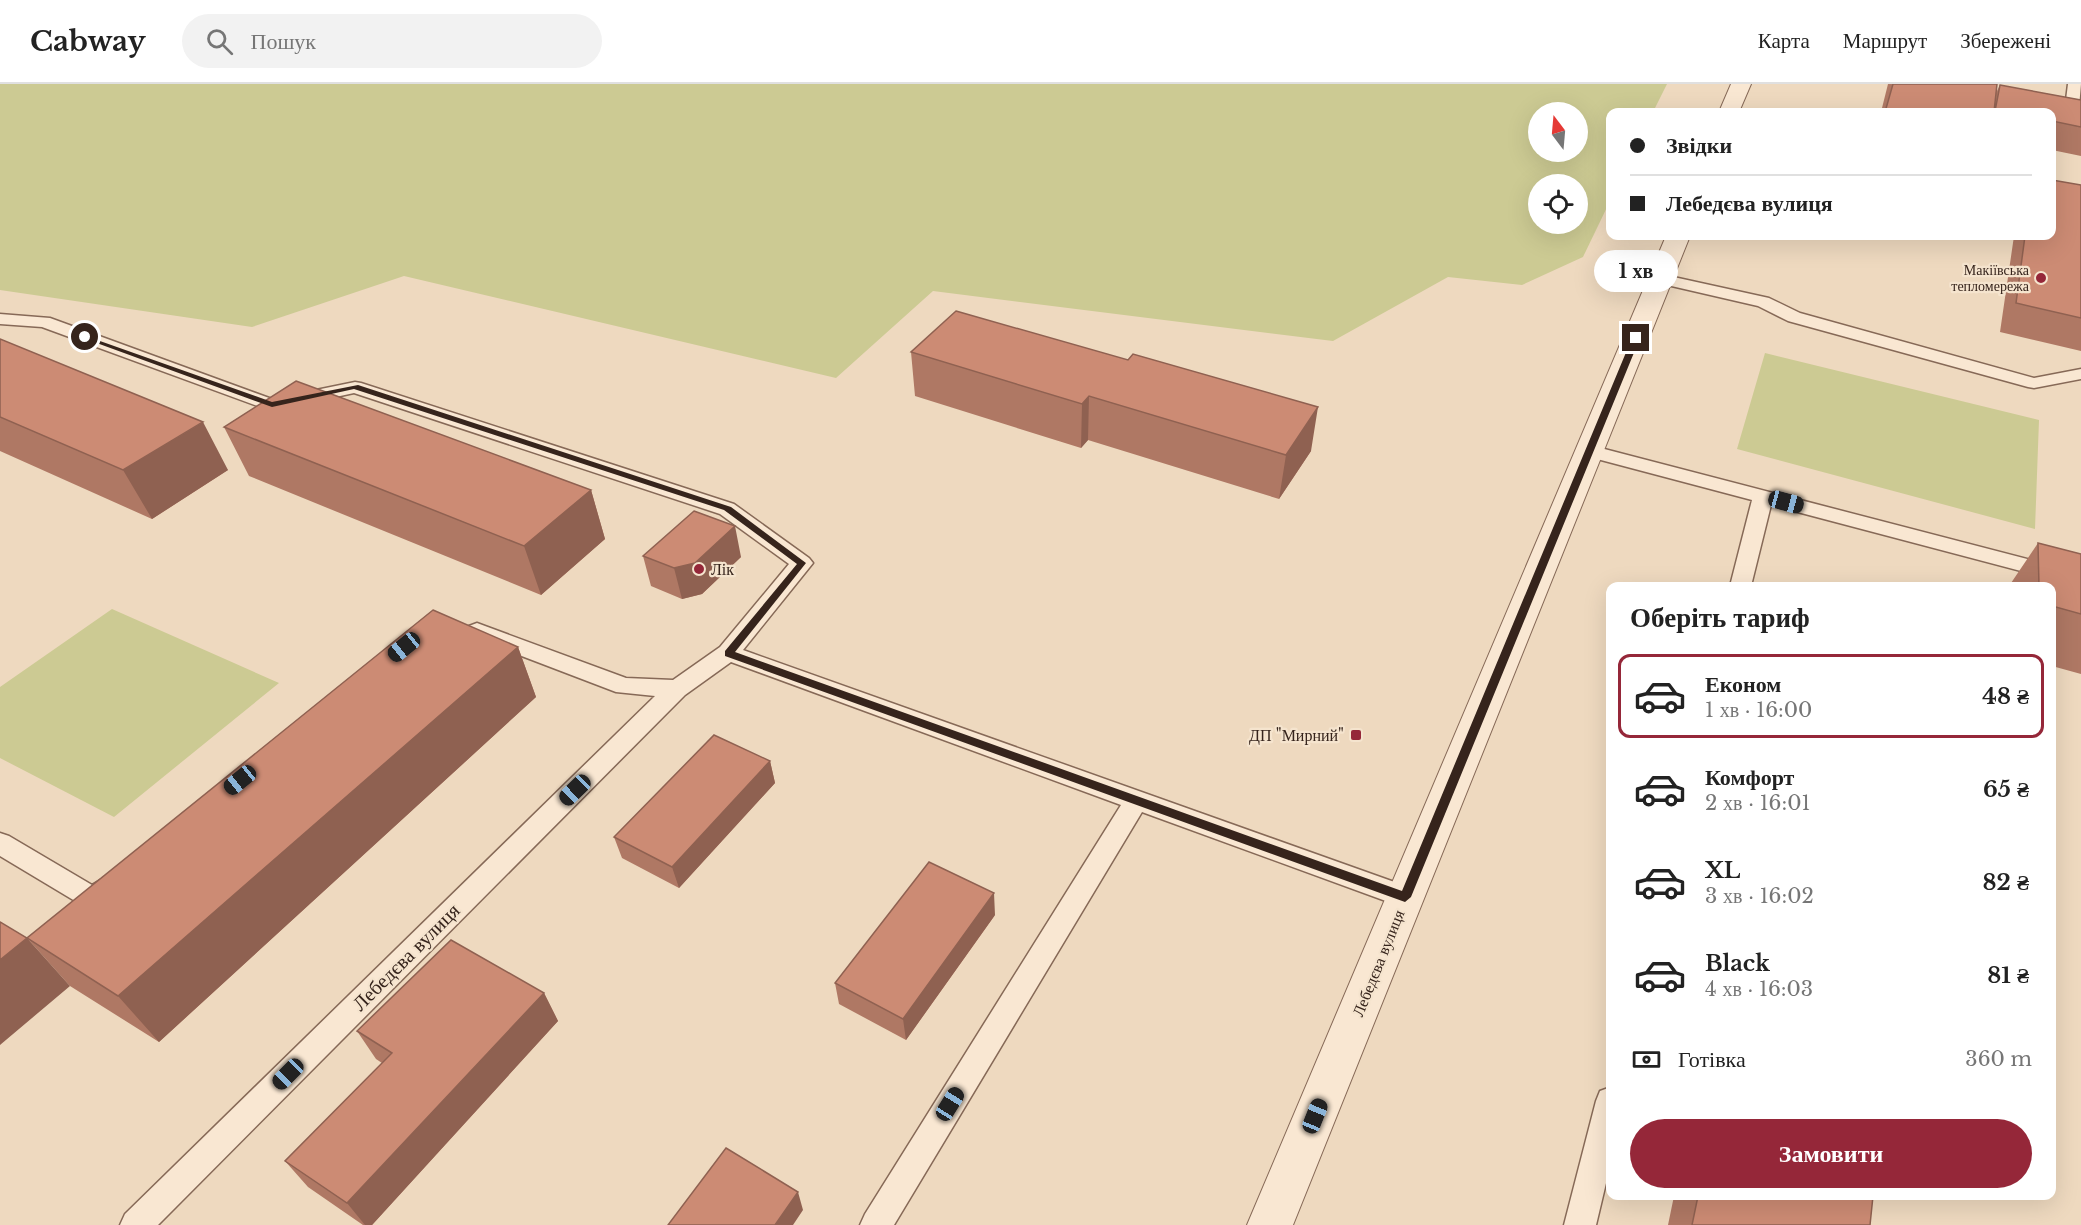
<!DOCTYPE html>
<html lang="uk">
<head>
<meta charset="utf-8">
<style>
  :root { --surface:#fff; --page:#f2f2f2; --text:#222; --muted:#767676; --line:#e0e0e0; --accent:#952739 }
  body { margin:0; font-family:"Libre Baskerville",serif; background:var(--page); color:var(--text); height:100vh; display:flex; flex-direction:column; font-size:22px; white-space:nowrap }
  * { box-sizing:border-box; margin:0 }
  p { font-size:20px; color:var(--muted) }
  .icon { flex:none; width:33px; height:33px; fill:none; stroke:currentColor; stroke-width:2; stroke-linecap:round; stroke-linejoin:round }
  .map { position:relative; flex:1; overflow:hidden }
  .side { position:absolute; left:1606px; top:498px; width:450px; height:618px; display:flex; flex-direction:column; background:var(--surface); border-radius:12px; box-shadow:0 6px 24px #0002 }
  .side>* { flex:none }
  .guide { position:absolute; left:1606px; top:24px; width:450px; height:132px; border-radius:12px; box-shadow:0 6px 24px #0002; display:grid; align-content:center; height:132px; padding:0 24px; background:var(--surface) }
  .needle { width:39px; rotate:344deg }
  .buttons { position:absolute; left:1528px; top:18px; display:grid; gap:12px }
  .buttons a { display:grid; place-items:center; width:60px; height:60px; border-radius:50%; background:var(--surface); box-shadow:0 6px 24px #0002; font-size:30px }
  .end { position:absolute; width:27px; height:27px; margin:-14px; border:8px solid #36241c; background:#fff; box-shadow:0 0 0 3px #fff }
  .from { border-radius:50% }
  .bubble { position:absolute; height:42px; border-radius:21px; background:var(--surface); box-shadow:0 6px 24px #0002; font-size:20px; font-weight:800; line-height:42px; text-align:center }
  .car { position:absolute; width:18px; height:36px; margin:-18px -9px; border-radius:8px; box-shadow:0 0 4px 2px #0007; background:linear-gradient(#222 24%,#8ab4d8 0 40%,#222 0 76%,#8ab4d8 0 86%,#222 0) }
  .guide b { display:flex; align-items:center; gap:21px; height:57px; font-size:22px }
  .guide b+b { border-top:2px solid var(--line) }
  .guide i { width:15px; height:15px; background:var(--text) }
  ul { padding:0; list-style:none }
  li { display:flex; align-items:center; gap:18px; height:84px; margin:0 12px 9px; padding:0 12px; border:3px solid transparent; border-radius:12px }
  li div { flex:1 }
  li b { display:block; font-size:22px }
  li em { font-style:normal; font-weight:800 }
  li.current { border-color:var(--accent) }
  li>.icon { width:54px; height:54px; stroke-width:1.5 }
  h2 { padding:0 24px; font-size:27px; line-height:72px }
  .pay { display:flex; align-items:center; gap:15px; height:66px; padding:0 24px; font-size:22px }
  .pay p { margin-inline-start:auto }
  .action { display:flex; gap:12px; margin-top:auto; padding:12px 24px }
  .action a { flex:1; height:69px; border-radius:36px; background:var(--accent); color:#fff; font-size:24px; font-weight:800; line-height:69px; text-align:center }
  header { display:flex; align-items:center; gap:36px; box-sizing:border-box; height:84px; padding:0 30px; background:var(--surface); border-bottom:2px solid var(--line) }
  header strong { font-size:28px }
  nav { display:flex; gap:33px; margin-inline-start:auto; font-size:21px }
  .search { width:420px; height:54px; background:var(--page); display:flex; align-items:center; gap:15px; box-sizing:border-box; padding:0 21px; border-radius:33px; color:var(--muted); font-size:22px }
  .map>svg:first-child { display:block }
</style>
</head>
<body>
<header>
<strong>Cabway</strong>
<div class="search"><svg class="icon" aria-label="search" viewBox="0 0 24 24"><circle cx="10" cy="10" r="6"/><path d="M15 15l6 6"/></svg>Пошук</div>
<nav><a>Карта</a><a>Маршрут</a><a>Збережені</a></nav>
</header>
<div class="map">
<svg width="2081" height="1141" viewBox="0 0 2081 1141">
  <rect width="100%" height="100%" fill="#eed9bf"/>
  <path fill="#ccca93" fill-rule="evenodd" d="M0 0H1667L1653 28H1611V115L1583 173 1522 201 1448 193 1333 257 933 207 836 294 404 192 252 243 0 206ZM1539 28H1578V68H1539ZM1539 100H1578V140H1539Z
    M1765 269 2039 336 2035 445 1737 365Z
    M112 525 279 599 114 733 0 674V603Z"/>
  <g fill="none" stroke-linecap="round" stroke-linejoin="round">
    <defs>
      <path id="lane" d="M2068 0H2081L2079 23 2081 37 2076 36 2065 24Z
        M1660 190 1769 214 1800 229 2034 294 2081 285V295L2034 304 2028 303 1788 237 1758 222 1654 198 1652 195 1654 192Z
        M0 230 50 234 272 315 355 298 361 299 734 420 809 474 813 479 743 566 1414 805 1418 813 1414 821 1405 824 1142 728 894 1141H860L865 1130 1121 721 731 578 685 611 158 1141H120L125 1130 655 612 616 608 469 552 466 547 469 542 477 539 485 542 626 594 673 596 720 563 789 480 720 430 354 309 271 327 42 243 0 240Z
        M1589 361 2081 489V503L1771 421 1751 502H1730L1752 416 1582 371 1579 367 1582 363Z
        M0 749 9 752 92 801 107 792 116 795 120 803C113 818 101 828 85 823L0 772Z
        M1611 1003V1078L1596 1141H1564L1596 1017 1600 1007Z"/>
      <path id="street" d="M1731 0H1751L1739 28H1719Z
        M1666 152H1690L1293 1141H1247Z"/>
    </defs>
    <use href="#lane" stroke="#866957" stroke-width="3"/>
    <use href="#street" stroke="#866957" stroke-width="2"/>
    <use href="#lane" fill="#f9e7d2" fill-rule="evenodd"/>
    <use href="#street" fill="#f9e7d2" fill-rule="evenodd"/>
  </g>
  <path fill="#af7864" d="M1888 0H1997L1996 9 2000 1 2081 16V72L2052 66V28H1881Z
    M2081 101V267L2000 248 2014 152H2052Z
    M0 255 228 386 152 435 0 367Z
    M911 268 1311 367 1279 415 1088 356 1081 364 915 312Z
    M224 343 591 406 605 455 541 511 249 392Z
    M2038 459 2081 470V590L2052 582V502H2009Z
    M643 472 741 473 702 510 682 515 651 502Z
    M518 563 536 613 159 958 70 902 27 854Z
    M770 677 775 699 679 804 622 774 614 753Z
    M995 831 906 956 839 920 835 899Z
    M544 909 558 937 372 1141H363L308 1103 285 1077 382 979 376 975 357 947Z
    M1674 1112H1873L1870 1141H1668Z"/>
  <path fill="#8f6151" d="M1089 312 1088 356 1081 364 1082 320Z
    M1318 323 1311 367 1279 415 1286 371Z
    M203 338 228 386 152 435 123 386Z
    M591 406 605 455 541 511 524 462Z
    M735 442 741 473 702 510 682 515 674 484Z
    M518 563 536 613 159 958 118 912Z
    M770 677 775 699 679 804 672 783Z
    M994 809 995 831 906 956 903 935Z
    M27 854 70 902 0 961V876Z
    M544 909 558 937 372 1141H365L347 1119Z
    M798 1108 803 1126 793 1141H775Z"/>
  <path fill="#cc8b74" stroke="#8f6151" stroke-width="1.5" d="M1893 0H1997L1994 28H1885Z
    M2000 1 2081 16V43L2052 37V28H2006L1995 27Z
    M2052 96 2081 101V234L2016 219 2025 152H2052Z
    M956 227 1128 276 1133 270 1318 323 1286 371 1089 312 1082 320 911 268Z
    M0 255 203 338 123 386 0 333Z
    M296 297 591 406 524 462 224 343Z
    M694 427 735 442 695 479 674 484 643 472Z
    M2038 459 2081 470V530L2052 522V502H2039Z
    M433 526 518 563 118 912 27 854Z
    M714 651 770 677 672 783 614 753Z
    M929 778 994 809 903 935 835 899Z
    M0 838 27 854 0 876Z
    M451 856 544 909 347 1119 285 1077 392 969 357 947Z
    M726 1064 798 1108 775 1141H668Z
    M1698 1112H1873L1870 1141H1692Z"/>
  <path fill="#36241c" d="M83 251 272 318 358 301 731 423 806 479 735 568 1402 807 1632 254 1636 252 1640 254 1411 813 1405 818 725 572V567L797 480 724 426 354 305 272 323 83 254Z"/>
  <g fill="#952739" stroke="#f5e4ce" stroke-width="2">
    <circle cx="2041" cy="194" r="6"/>
    <circle cx="699" cy="485" r="6"/>
    <rect x="1350" y="645" width="12" height="12" rx="3"/>
  </g>
  <g text-anchor="middle" dominant-baseline="central" stroke-width="4.5" stroke-linejoin="round" paint-order="stroke">
    <g font-size="14" fill="#36241c" stroke="#f5e4ce" text-anchor="end">
      <text x="2029" y="186">Макіївська<tspan x="2029" dy="16">тепломережа</tspan></text>
    </g>
    <g font-size="16" fill="#36241c" stroke="#f5e4ce" text-anchor="start">
      <text x="711" y="485">Лік</text>
      <text x="1344" y="651" text-anchor="end">ДП "Мирний"</text>
    </g>
    <g font-size="16" fill="#36241c" stroke="#f5e4ce">
      <text transform="translate(1378 879) rotate(-68)">Лебедєва вулиця</text>
    </g>
    <g font-size="20" fill="#36241c" stroke="#f5e4ce">
      <text transform="translate(406 873) rotate(-45)">Лебедєва вулиця</text>
    </g>
  </g>
</svg>
<div class="buttons">
<a><svg class="needle" viewBox="-14 -14 28 28"><path d="M0-13l5 13h-10z" fill="#e53935"/><path d="M0 13l5-13h-10z" fill="#767676"/></svg></a>
<a><svg class="icon" aria-label="locate" viewBox="0 0 24 24"><circle cx="12" cy="12" r="6"/><path d="M12 2v4M12 18v4M2 12h4M18 12h4"/></svg></a>
</div>
<i class="end from" style="left:85px;top:253px"></i>
<i class="end" style="left:1636px;top:254px"></i>
<div class="bubble" style="left:1594px;top:166px;width:84px">1 хв</div>
<i class="car" style="left:1786px;top:418px;rotate:105deg"></i>
<i class="car" style="left:404px;top:563px;rotate:231deg"></i>
<i class="car" style="left:240px;top:696px;rotate:231deg"></i>
<i class="car" style="left:575px;top:706px;rotate:226deg"></i>
<i class="car" style="left:288px;top:990px;rotate:225deg"></i>
<i class="car" style="left:950px;top:1020px;rotate:32deg"></i>
<i class="car" style="left:1315px;top:1032px;rotate:22deg"></i>
<div class="guide">
<b><i class="from"></i>Звідки</b>
<b><i></i>Лебедєва вулиця</b>
</div>
<section class="side">
<h2>Оберіть тариф</h2>
<ul>
<li class="current"><svg class="icon" aria-label="car" viewBox="0 0 24 24"><path d="M5 17H2v-5l4-1 3-4h7l3 4 3 1v5h-3M9 17h6M6 11h13"/><circle cx="7" cy="17" r="2"/><circle cx="17" cy="17" r="2"/></svg><div><b>Економ</b><p>1 хв · 16:00</p></div><em>48 ₴</em></li>
<li><svg class="icon" aria-label="car" viewBox="0 0 24 24"><path d="M5 17H2v-5l4-1 3-4h7l3 4 3 1v5h-3M9 17h6M6 11h13"/><circle cx="7" cy="17" r="2"/><circle cx="17" cy="17" r="2"/></svg><div><b>Комфорт</b><p>2 хв · 16:01</p></div><em>65 ₴</em></li>
<li><svg class="icon" aria-label="car" viewBox="0 0 24 24"><path d="M5 17H2v-5l4-1 3-4h7l3 4 3 1v5h-3M9 17h6M6 11h13"/><circle cx="7" cy="17" r="2"/><circle cx="17" cy="17" r="2"/></svg><div><b>XL</b><p>3 хв · 16:02</p></div><em>82 ₴</em></li>
<li><svg class="icon" aria-label="car" viewBox="0 0 24 24"><path d="M5 17H2v-5l4-1 3-4h7l3 4 3 1v5h-3M9 17h6M6 11h13"/><circle cx="7" cy="17" r="2"/><circle cx="17" cy="17" r="2"/></svg><div><b>Black</b><p>4 хв · 16:03</p></div><em>81 ₴</em></li>
</ul>
<div class="pay"><svg class="icon" aria-label="cash" viewBox="0 0 24 24"><path d="M3 7h18v10H3z"/><circle cx="12" cy="12" r="2"/></svg>Готівка<p>360 m</p></div>
<div class="action"><a>Замовити</a></div>
</section>
</div>
</body>
</html>
